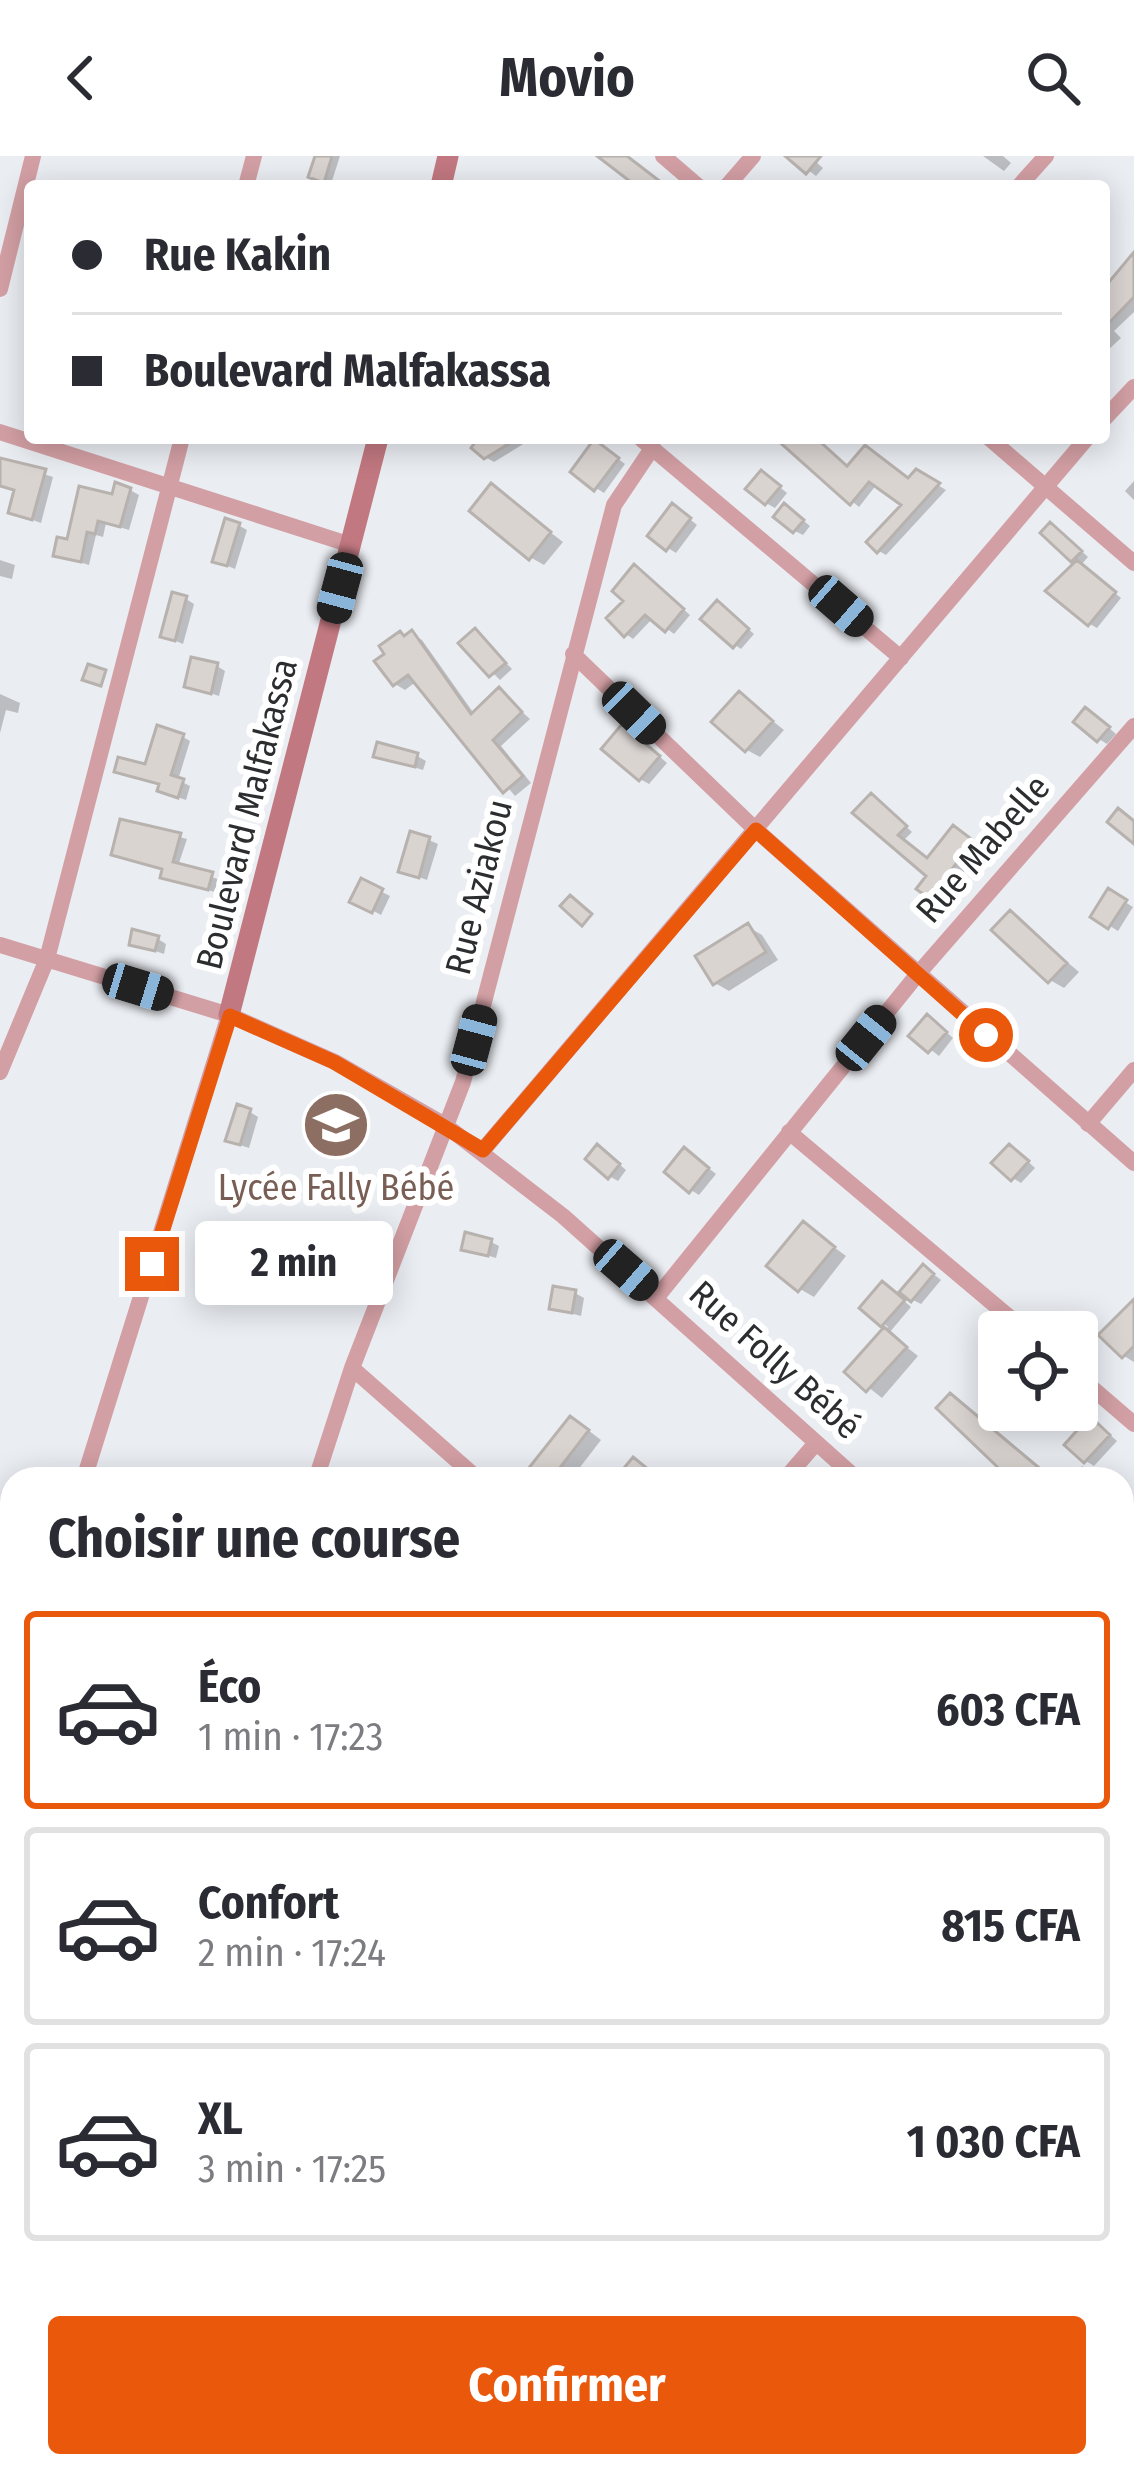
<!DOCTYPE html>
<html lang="fr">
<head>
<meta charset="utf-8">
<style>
  :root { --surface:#fff; --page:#f7f7f7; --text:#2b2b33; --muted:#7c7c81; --line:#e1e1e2; --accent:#ea580c }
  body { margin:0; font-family:"Fira Sans Condensed",sans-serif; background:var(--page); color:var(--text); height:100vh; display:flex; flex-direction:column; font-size:45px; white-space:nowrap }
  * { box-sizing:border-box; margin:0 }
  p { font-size:39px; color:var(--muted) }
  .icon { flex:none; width:66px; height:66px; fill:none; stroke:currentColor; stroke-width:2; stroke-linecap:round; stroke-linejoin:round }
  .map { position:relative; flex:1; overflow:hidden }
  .sheet { position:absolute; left:0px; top:1311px; width:1134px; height:1011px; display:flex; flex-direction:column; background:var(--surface); border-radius:36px 36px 0 0; box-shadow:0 6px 30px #0003 }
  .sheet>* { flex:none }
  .hud { position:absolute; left:24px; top:24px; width:1086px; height:264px; border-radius:12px; box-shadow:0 6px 30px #0003; display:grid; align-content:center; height:264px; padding:0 48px; background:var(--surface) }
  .buttons { position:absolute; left:978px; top:1155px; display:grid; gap:24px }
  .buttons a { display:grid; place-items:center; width:120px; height:120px; border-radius:12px; background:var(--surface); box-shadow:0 6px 30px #0003; font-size:60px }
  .end { position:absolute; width:54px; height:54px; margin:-27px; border:15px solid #ea580c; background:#fff; box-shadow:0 0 0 6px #fff }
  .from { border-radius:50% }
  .bubble { position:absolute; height:84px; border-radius:12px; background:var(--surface); box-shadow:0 6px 30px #0003; font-size:39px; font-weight:700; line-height:84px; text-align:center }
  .car { position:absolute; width:36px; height:72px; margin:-36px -18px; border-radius:15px; box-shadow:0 0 9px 3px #0007; background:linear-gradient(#222 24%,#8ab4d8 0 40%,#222 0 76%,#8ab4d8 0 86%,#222 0) }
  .hud b { display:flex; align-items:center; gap:42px; height:114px; font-size:45px }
  .hud b+b { border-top:3px solid var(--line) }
  .hud i { width:30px; height:30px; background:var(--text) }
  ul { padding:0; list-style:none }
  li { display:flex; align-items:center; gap:36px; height:198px; margin:0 24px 18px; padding:0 24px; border:6px solid var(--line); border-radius:12px }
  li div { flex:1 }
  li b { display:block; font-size:45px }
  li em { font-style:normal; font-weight:700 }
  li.on { border-color:var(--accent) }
  li>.icon { width:108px; height:108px; stroke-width:1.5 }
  h2 { padding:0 48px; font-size:54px; line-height:144px }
  .button { display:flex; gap:24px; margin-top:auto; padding:24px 48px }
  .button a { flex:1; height:138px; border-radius:12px; background:var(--accent); color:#fff; font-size:48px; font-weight:700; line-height:138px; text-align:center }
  header { display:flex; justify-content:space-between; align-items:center; height:156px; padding:0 48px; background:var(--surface); font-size:54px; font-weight:700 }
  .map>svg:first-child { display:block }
</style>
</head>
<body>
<header><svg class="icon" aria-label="back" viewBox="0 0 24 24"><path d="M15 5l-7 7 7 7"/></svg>Movio<svg class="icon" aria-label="search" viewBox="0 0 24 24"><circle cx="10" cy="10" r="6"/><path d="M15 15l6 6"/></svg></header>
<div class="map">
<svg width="1134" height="2321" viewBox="0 0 1134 2321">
  <rect width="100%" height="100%" fill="#eaedf2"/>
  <path fill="#0003" d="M318 0H340L331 28 319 24Z
    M789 0H809L823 12 816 20Z
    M983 0H1003L1011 7 1004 15Z
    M1134 126V156L1114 175 1121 182 1107 195 1104 133Z
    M482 282H533L494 306 485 301Z
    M775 282H811L849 312 909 325 916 316 946 334 886 399 879 395 906 349 877 328 859 351Z
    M604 292 625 308 604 337 596 332Z
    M0 304 53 321 41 367 11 356 17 335 0 330Z
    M770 323 787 337 775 352 766 347Z
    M1134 325V344L1125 335Z
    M492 331 563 386 544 409 530 401Z
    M130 334 139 339 129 374 106 367 103 381 96 379 89 409 57 399 114 341Z
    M681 356 697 369 676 397 668 392Z
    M793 356 810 370 803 379 795 375Z
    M238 369 247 374 235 413 216 405Z
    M1059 374 1088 401 1081 409 1121 442 1097 472 1090 468 1078 407Z
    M0 404 15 409 12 423 0 420Z
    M642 417 690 459 674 478 653 462 633 483 626 478 628 445Z
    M186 443 194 448 183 488 164 480Z
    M724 452 754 478 741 493 735 489Z
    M475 476 512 513 500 524 463 487Z
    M412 478 422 484 475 559 499 535 530 563 501 590 531 627 515 640 417 525 405 534 395 528 406 482Z
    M217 510 225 515 219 540 188 530Z
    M0 538 20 547 18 557 6 554 0 577Z
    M739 538 784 574 760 601 747 594Z
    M1094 559 1116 578 1107 588 1099 583Z
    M631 576 667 607 649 628 640 623Z
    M183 581 190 585 178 624 190 630 186 644 168 638 147 611Z
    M376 599 417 600 426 605 423 614Z
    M879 645 912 676 903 685 929 705 961 677 980 692 948 740 958 747 953 754 930 719 856 657Z
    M122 666 187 683 178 710 218 723 215 736 170 724Z
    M429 684 438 688 427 724 402 715Z
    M362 726 390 740 381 759 353 744Z
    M1109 736 1133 751 1118 775 1094 760Z
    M1010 758 1079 816 1064 832 1050 824Z
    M748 771 762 779 778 804 729 835 715 827Z
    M158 783 166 788 164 798 132 787Z
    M936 867 953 882 939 900 912 879Z
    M250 956 258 961 249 992 237 988Z
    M1018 996 1035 1012 1021 1027 1013 1022Z
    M606 997 626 1014 618 1025 609 1020Z
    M693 1000 716 1018 699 1039 691 1034Z
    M803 1068 846 1100 814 1141 800 1133Z
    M491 1086 499 1090 496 1102 464 1092Z
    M932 1117 941 1124 921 1148 913 1144Z
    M891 1133 911 1151 889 1177 918 1200 882 1242 848 1215 888 1171 863 1151Z
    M575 1137 584 1142 581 1160 552 1152Z
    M1134 1147V1206L1124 1200Z
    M959 1246 1044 1317 1039 1323H1015Z
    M1099 1269 1117 1285 1094 1310 1086 1305Z
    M584 1271 601 1284 571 1323H545Z
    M1082 1310 1090 1314 1103 1323H1071Z
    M1122 1336 1134 1344V1372L1122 1362Z"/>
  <path fill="#dad4d1" stroke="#b8b2af" stroke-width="3" d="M315 0H332L324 27 308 21Z
    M597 0H627L666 30H636Z
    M785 0H821L806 18Z
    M1134 96V141L1104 172V132Z
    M478 282H518L484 303 471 292Z
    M775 282H816L847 310 865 289 908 322 916 313 940 327 877 397 866 386 901 349 869 326 850 349Z
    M594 283 619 302 594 335 570 316Z
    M0 302 46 313 32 364 8 357 14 334 0 330Z
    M761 314 781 330 765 349 745 333Z
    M115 326 131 332 120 371 98 365 95 378 87 376 81 406 53 400 57 381 67 383 79 330 112 338Z
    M491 327 551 376 529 404 469 355Z
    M672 347 691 362 666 395 647 380Z
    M784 347 804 364 793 377 773 361Z
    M225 362 240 367 227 410 212 406Z
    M1050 366 1082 395 1071 406 1040 377Z
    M1077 404 1116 436 1088 470 1045 435Z
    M634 408 684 453 665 476 645 459 624 481 606 462 623 445 612 435Z
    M172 436 187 440 175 485 160 481Z
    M717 444 749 473 733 492 700 463Z
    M475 472 506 507 489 521 458 487Z
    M412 474 471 558 499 531 522 556 493 584 523 620 503 637 408 519 393 530 374 505 384 498 379 490 400 475 404 480Z
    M191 501 218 507 211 538 184 531Z
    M88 508 106 514 101 530 82 524Z
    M739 535 773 565 745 596 711 566Z
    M1085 551 1110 571 1097 586 1073 566Z
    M622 568 660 600 639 625 601 593Z
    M157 569 184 578 171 619 184 623 178 642 157 635 159 628 114 616 118 601 145 608Z
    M377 586 418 597 415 611 373 601Z
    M871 637 907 670 898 679 927 702 953 669 974 685 948 718 942 733 952 740 944 753 916 733 926 720 852 657Z
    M1118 652 1134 665V688L1107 666Z
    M120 663 181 677 173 706 213 716 208 734 160 722 162 713 111 699Z
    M410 675 430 681 419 722 398 716Z
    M361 722 383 733 372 757 349 746Z
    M1108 732 1127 744 1108 773 1090 761Z
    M570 739 592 758 582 770 560 750Z
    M1010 754 1067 807 1048 827 991 774Z
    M748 767 766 796 713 829 695 800Z
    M132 773 159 780 155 795 129 789Z
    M927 858 947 876 928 897 908 880Z
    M237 948 251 953 240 989 225 985Z
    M597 988 620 1008 608 1023 585 1003Z
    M1009 988 1029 1005 1011 1025 991 1007Z
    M684 991 709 1012 689 1037 664 1016Z
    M803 1065 835 1091 798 1136 766 1110Z
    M465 1076 492 1083 488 1100 461 1094Z
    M923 1108 934 1118 911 1146 899 1136Z
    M882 1125 905 1144 881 1171 859 1152Z
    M553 1130 576 1134 572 1157 549 1153Z
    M1134 1143V1190L1122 1202 1098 1179Z
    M884 1171 907 1191 866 1236 844 1216Z
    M950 1237 1038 1311 1027 1323H1010L936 1252Z
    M570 1260 589 1274 559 1313 571 1323H540L528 1313Z
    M1090 1260 1110 1279 1084 1307 1064 1289Z
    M633 1301 660 1323H615Z"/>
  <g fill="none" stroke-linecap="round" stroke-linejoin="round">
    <path stroke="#d29fa4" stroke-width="16" d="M663 0 698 30
      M246 30 254 0
      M727 30 753 0
      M1019 30 1046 0
      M0 133 33 0
      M1104 263 1134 231
      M0 276 351 389
      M640 282 901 502
      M989 282 1134 407
      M573 498 756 674 1134 1007
      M0 789 229 859 335 906 445 969 563 1060 857 1323
      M0 916 47 803 182 282
      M1088 968 1134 914
      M789 976 1027 1176
      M483 994 1087 282
      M657 1141 917 819 1134 570
      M352 1212 478 1323
      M1077 1219 1134 1268
      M84 1323 229 859
      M316 1323 352 1212 463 926 614 349 653 291
      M785 1323 816 1287
      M0 1538 12 1515
      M1122 1557 1134 1568
      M1122 1680 1134 1667
      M0 1909 12 1919
      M0 1974 12 1984
      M1122 2000 1134 1987
      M1122 2257 1134 2269
      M0 2268 12 2279
      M48 2310 59 2319
      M396 2310 409 2321
      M856 2310 867 2321
      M332 2321 342 2310
      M461 2321 474 2310"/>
    <path stroke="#c27880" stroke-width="21" d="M441 30 448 0
      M229 859 378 282"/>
  </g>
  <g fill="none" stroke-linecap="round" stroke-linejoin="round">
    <path stroke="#ea580c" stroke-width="15" d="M152 1108 230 860 334 906 483 994 756 674 986 879"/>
  </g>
  <defs>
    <symbol id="school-disc" viewBox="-11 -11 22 22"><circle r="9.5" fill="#8d6e63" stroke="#fff"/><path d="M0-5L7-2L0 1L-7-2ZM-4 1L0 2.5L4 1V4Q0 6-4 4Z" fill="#fff"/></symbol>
  </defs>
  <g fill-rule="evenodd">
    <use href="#school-disc" x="298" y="931" width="76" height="76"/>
  </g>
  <g text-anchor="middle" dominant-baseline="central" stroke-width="12" stroke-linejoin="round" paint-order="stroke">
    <g font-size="36" fill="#2c2d2f" stroke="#fff">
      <text transform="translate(247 658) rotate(-76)">Boulevard Malfakassa</text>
      <text transform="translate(983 693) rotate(-49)">Rue Mabelle</text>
      <text transform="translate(479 731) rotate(-76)">Rue Aziakou</text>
      <text transform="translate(775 1204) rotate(42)">Rue Folly Bébé</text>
    </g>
    <g font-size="36" fill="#785e54" stroke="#fff">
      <text x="336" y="1032">Lycée Fally Bébé</text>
    </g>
  </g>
</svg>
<div class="buttons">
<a><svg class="icon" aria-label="locate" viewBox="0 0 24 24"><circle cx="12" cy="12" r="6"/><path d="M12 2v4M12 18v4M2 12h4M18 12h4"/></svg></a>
</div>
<i class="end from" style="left:986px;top:879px"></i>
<i class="end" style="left:152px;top:1108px"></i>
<div class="bubble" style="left:195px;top:1065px;width:198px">2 min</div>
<i class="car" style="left:340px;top:432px;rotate:195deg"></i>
<i class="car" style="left:841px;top:450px;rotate:131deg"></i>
<i class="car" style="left:634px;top:557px;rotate:134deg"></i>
<i class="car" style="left:138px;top:831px;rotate:107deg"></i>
<i class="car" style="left:866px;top:882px;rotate:39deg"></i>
<i class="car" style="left:474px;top:884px;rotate:15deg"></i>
<i class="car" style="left:626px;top:1114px;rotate:131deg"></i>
<div class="hud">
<b><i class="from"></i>Rue Kakin</b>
<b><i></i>Boulevard Malfakassa</b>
</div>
<section class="sheet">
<h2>Choisir une course</h2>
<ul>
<li class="on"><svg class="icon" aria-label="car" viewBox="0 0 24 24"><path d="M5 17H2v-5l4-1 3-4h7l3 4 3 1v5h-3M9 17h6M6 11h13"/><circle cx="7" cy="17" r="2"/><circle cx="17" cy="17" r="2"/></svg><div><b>Éco</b><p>1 min · 17:23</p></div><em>603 CFA</em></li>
<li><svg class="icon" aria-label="car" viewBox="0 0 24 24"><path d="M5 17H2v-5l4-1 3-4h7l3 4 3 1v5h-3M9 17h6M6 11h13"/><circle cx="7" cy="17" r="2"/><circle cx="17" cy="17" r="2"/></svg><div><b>Confort</b><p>2 min · 17:24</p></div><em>815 CFA</em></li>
<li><svg class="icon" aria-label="car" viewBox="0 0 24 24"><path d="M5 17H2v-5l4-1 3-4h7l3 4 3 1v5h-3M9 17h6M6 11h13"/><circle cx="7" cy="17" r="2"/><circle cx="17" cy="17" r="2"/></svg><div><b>XL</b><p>3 min · 17:25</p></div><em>1 030 CFA</em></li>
</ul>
<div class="button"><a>Confirmer</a></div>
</section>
</div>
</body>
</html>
